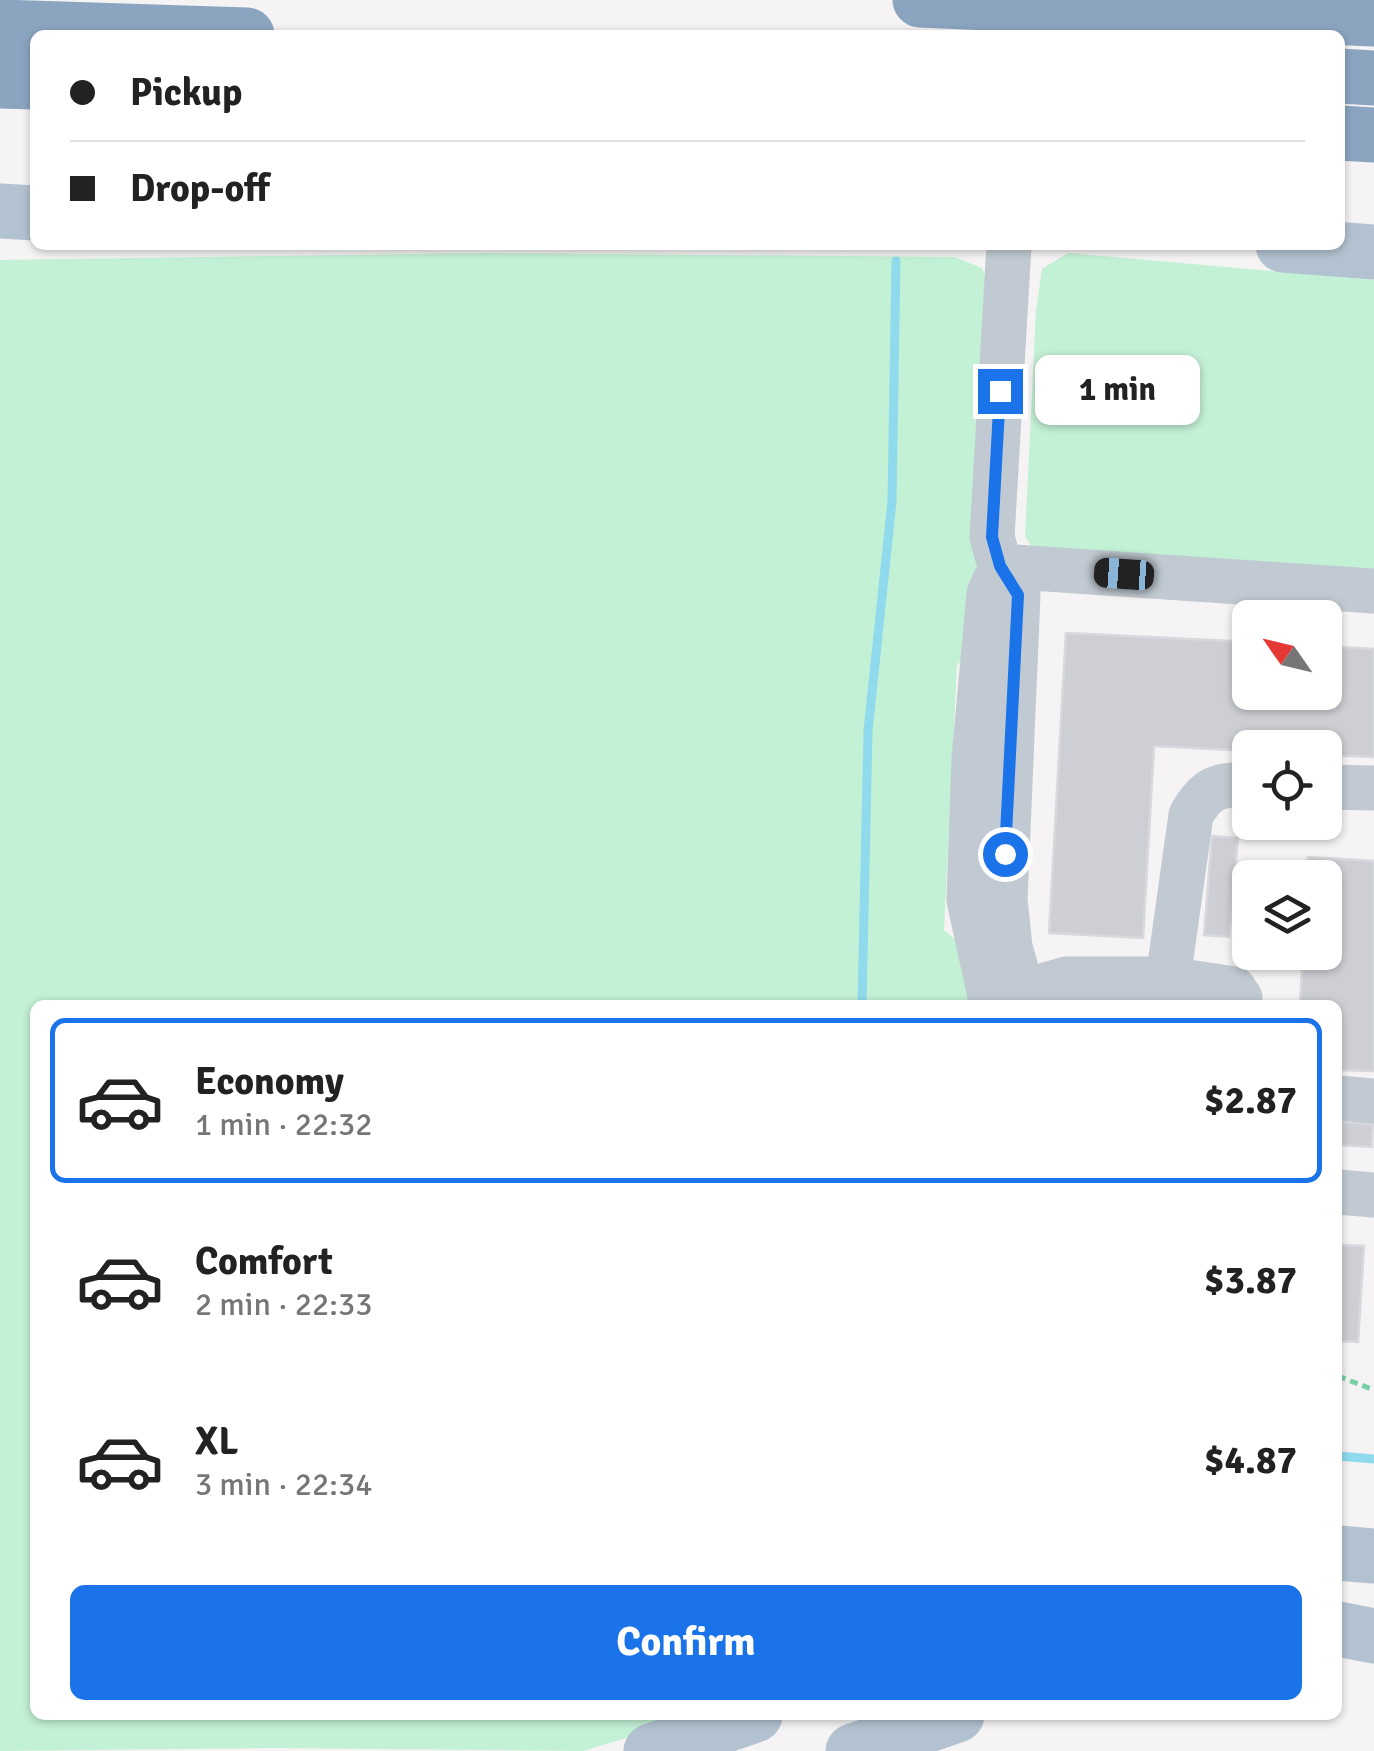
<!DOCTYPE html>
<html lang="en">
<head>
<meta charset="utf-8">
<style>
  :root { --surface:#fff; --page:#f2f2f2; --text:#222; --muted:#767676; --line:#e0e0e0; --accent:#1a73e8 }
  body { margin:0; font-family:Signika,sans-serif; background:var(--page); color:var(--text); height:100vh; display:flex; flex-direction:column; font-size:38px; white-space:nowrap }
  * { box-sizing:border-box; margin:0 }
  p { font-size:32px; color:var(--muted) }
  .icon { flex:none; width:55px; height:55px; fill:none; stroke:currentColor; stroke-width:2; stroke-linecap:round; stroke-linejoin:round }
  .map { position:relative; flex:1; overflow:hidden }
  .details { position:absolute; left:30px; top:1000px; width:1312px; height:720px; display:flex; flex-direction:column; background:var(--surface); border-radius:15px; box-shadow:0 2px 8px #0004 }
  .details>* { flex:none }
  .hud { position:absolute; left:30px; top:30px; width:1315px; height:220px; border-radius:15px; box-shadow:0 2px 8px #0004; display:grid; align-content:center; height:220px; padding:0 40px; background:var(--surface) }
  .needle { width:65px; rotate:304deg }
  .buttons { position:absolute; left:1232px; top:600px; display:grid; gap:20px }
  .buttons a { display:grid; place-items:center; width:110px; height:110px; border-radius:15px; background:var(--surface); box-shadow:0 2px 8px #0004; font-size:50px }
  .end { position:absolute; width:45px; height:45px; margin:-22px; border:12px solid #1a73e8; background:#fff; box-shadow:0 0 0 5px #fff }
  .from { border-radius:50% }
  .bubble { position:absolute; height:70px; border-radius:15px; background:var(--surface); box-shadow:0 2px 8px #0004; font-size:32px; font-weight:700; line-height:70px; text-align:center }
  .car { position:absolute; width:30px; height:60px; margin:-30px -15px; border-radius:12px; box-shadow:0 0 8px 2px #0007; background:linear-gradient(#222 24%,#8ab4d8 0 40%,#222 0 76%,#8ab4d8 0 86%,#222 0) }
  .hud b { display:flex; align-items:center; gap:35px; height:95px; font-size:38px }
  .hud b+b { border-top:2px solid var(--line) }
  .hud i { width:25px; height:25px; background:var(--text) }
  ul { padding:18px 0 0; list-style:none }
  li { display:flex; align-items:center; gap:30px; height:165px; margin:0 20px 15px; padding:0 20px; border:5px solid transparent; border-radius:15px }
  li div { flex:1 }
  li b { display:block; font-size:38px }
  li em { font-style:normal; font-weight:700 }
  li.active { border-color:var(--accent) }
  li>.icon { width:90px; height:90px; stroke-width:1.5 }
  .button { display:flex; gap:20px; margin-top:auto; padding:20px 40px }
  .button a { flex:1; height:115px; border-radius:15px; background:var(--accent); color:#fff; font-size:40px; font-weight:700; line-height:115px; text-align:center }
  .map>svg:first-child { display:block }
</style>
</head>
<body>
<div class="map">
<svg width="1374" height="1751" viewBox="0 0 1374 1751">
  <rect width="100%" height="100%" fill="#f5f3f3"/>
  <path fill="#c3f1d5" d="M483 253 955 257 982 268 992 293 973 650 957 665 944 930 965 948 978 1005H35V1715H703L583 1751 270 1748 0 1751V260Z
    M1068 253 1374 280V577L1036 554 1025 536 1036 311 1042 269Z"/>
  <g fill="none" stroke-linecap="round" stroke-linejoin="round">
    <path stroke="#90daee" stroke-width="9" d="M862 1005 868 731 892 501 896 261
      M1338 1456 1374 1459"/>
  </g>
  <path fill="#cdcfd5" stroke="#d7d9de" stroke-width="2.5" d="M1066 633 1250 642V692H1325V646L1374 649V757L1325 755V748H1250V751L1154 746 1143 938 1049 933Z
    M1212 836 1238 838 1229 937 1204 935Z
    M1308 857 1374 861V1071L1338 1070V1005H1300L1303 952H1325V878H1307Z
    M1338 1122 1373 1124 1372 1147 1338 1145Z
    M1338 1245 1364 1246 1358 1342 1338 1341Z"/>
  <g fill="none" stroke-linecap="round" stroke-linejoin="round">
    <path stroke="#7ad0a6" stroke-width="5" stroke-dasharray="8 5" stroke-linecap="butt" d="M1338 1376 1374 1390"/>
    <path stroke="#c1cad2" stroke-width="45" d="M1009 245 992 537 1000 566 1374 591
      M1000 566 1018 595 1005 900 1010 947 1026 1005
      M1325 787 1374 788
      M1168 979 1191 815C1207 787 1218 784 1250 785
      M993 1000 1066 979H1168L1234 989 1240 998 1239 1005
      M992 1005 969 900 974 758 989 594 994 582
      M1338 1098 1374 1101
      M1338 1192 1374 1195"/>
    <path stroke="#b3c2d1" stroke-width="55" d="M0 211 35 213
      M1283 245 1374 252
      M1338 1553 1374 1556
      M1338 1629 1374 1636
      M651 1751 755 1715
      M853 1751 957 1715"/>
    <path stroke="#8ba5c1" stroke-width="55" d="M920 0 1374 19
      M0 27 247 35
      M1340 76 1374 78
      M0 81 35 82
      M1340 133 1374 135"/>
  </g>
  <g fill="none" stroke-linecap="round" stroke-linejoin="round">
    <path stroke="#1a73e8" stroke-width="12" d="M1000 391 992 537 1000 566 1018 595 1005 854"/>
  </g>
</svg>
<div class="buttons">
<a><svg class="needle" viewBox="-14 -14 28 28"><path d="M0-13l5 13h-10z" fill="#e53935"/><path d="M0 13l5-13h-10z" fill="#767676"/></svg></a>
<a><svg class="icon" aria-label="locate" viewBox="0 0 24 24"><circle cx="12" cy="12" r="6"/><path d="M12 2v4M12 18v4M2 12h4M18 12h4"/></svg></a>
<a><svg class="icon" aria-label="layers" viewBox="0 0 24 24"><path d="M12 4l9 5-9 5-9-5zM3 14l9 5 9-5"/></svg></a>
</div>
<i class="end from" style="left:1005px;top:854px"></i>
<i class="end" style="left:1000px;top:391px"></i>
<div class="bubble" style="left:1035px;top:355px;width:165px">1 min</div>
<i class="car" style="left:1124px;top:574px;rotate:274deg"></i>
<div class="hud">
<b><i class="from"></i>Pickup</b>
<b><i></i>Drop-off</b>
</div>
<section class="details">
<ul>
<li class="active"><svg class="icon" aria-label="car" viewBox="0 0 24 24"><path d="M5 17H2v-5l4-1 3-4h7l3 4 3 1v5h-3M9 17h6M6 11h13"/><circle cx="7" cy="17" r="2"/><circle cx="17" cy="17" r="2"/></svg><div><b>Economy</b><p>1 min · 22:32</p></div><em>$2.87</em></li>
<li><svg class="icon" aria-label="car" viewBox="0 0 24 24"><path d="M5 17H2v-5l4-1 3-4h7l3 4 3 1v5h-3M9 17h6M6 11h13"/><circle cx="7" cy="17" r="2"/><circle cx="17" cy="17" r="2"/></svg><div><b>Comfort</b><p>2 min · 22:33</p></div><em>$3.87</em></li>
<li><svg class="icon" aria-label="car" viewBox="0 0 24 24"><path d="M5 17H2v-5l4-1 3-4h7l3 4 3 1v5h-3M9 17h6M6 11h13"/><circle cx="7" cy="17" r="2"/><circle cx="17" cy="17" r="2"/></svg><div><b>XL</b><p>3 min · 22:34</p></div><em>$4.87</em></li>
</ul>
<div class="button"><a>Confirm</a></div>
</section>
</div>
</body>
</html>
